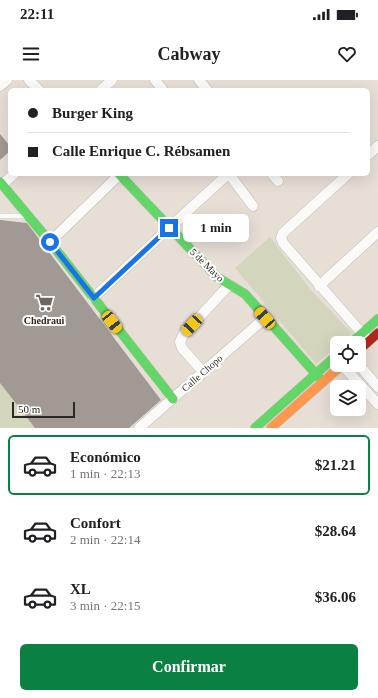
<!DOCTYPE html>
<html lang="es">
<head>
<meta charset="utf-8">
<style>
  :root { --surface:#fff; --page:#f2f2f2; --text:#202124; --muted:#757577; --line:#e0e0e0; --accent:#0b8043 }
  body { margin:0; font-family:"Times New Roman",serif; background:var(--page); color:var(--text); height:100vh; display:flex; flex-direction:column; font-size:15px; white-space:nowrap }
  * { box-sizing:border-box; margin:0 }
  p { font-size:13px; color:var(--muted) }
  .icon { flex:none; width:22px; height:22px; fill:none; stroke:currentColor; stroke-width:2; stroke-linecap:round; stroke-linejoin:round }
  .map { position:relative; height:348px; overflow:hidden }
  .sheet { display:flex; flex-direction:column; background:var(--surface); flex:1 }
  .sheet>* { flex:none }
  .banner { position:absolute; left:8px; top:8px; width:362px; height:88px; border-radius:6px; box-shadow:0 4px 16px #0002; display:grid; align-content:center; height:88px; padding:0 20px; background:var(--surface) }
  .tools { position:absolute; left:330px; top:256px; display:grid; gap:8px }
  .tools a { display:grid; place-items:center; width:36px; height:36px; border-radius:6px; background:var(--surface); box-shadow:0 4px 16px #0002; font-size:20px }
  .scale { position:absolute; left:12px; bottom:10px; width:63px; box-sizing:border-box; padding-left:4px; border:2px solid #2d2722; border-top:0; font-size:11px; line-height:14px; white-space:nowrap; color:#2d2722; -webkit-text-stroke:3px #fff; paint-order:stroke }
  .end { position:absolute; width:18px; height:18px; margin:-9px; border:5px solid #1a73e8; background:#fff; box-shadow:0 0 0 2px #fff }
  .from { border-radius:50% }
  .bubble { position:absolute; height:28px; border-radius:6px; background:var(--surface); box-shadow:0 4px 16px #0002; font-size:13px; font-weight:800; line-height:28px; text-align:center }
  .car { position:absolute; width:12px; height:24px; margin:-12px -6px; border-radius:5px; box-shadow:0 0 3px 1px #0007; background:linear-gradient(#f5c518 24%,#345 0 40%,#f5c518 0 76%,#345 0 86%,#f5c518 0) }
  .banner b { display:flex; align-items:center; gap:14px; height:38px; font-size:15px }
  .banner b+b { border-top:1px solid var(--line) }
  .banner i { width:10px; height:10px; background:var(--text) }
  ul { padding:7px 0 0; list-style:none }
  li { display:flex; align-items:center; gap:12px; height:60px; margin:0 8px 6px; padding:0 12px; border:2px solid transparent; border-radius:6px }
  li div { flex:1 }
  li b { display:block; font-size:15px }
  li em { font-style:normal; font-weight:800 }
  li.on { border-color:var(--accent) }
  li>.icon { width:36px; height:36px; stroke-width:1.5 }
  .button { display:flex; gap:8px; margin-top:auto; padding:8px 20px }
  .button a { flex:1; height:46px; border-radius:6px; background:var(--accent); color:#fff; font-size:16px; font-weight:800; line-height:46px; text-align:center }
  .status { display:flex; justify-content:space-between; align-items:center; height:28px; padding:0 20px; background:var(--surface); direction:ltr }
  .status svg { height:11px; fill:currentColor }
  header { display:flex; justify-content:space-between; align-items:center; height:52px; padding:0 20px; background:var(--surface); font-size:18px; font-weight:800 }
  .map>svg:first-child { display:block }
</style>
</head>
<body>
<div class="status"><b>22:11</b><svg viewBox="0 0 49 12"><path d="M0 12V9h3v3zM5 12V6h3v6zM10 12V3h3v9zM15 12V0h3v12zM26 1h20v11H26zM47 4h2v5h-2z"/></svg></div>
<header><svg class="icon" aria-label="menu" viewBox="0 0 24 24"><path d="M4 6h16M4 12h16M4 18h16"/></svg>Cabway<svg class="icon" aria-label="heart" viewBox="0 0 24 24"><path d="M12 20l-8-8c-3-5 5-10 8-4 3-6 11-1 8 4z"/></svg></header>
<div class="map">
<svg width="378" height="348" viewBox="0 0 378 348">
  <rect width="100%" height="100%" fill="#e7ded6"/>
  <path fill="#d4d5bd" d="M270 157 310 209 352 253 341 263H337V266L316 284 235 188Z
    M0 303 35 348H0Z"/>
  <path fill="#a19994" d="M0 54 10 66V71L0 80Z
    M0 140 27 143 161 320 129 348H35L0 303Z"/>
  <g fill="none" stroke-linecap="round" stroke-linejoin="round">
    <defs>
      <path id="lane" d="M0 136H25"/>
      <path id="street" d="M29 0 39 10
        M155 0 163 10
        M199 0 207 10
        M0 6 7 0
        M101 10 112 0
        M368 75 378 66
        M229 94 253 126
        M272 94 278 101
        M348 94 283 153 281 158 283 163 366 258
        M2 105 14 94
        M50 162 120 94
        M319 206 378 152
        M93 218 228 94
        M342 285 378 324
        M359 285 378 307
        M203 292 182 268 180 262 183 255 229 205
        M139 348 265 238"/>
      <path id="fast" d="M119 94 217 197 245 214 323 302
        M0 102 50 162 173 319
        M351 263 378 239
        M255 348 337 275"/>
      <path id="slow" d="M271 348 342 285"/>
      <path id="jam" d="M359 270 378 253"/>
    </defs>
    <use href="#lane" stroke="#c0bab3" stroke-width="6"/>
    <use href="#street" stroke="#c0bab3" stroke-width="11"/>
    <use href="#fast" stroke="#c0bab3" stroke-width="10"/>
    <use href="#slow" stroke="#c0bab3" stroke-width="10"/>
    <use href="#jam" stroke="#c0bab3" stroke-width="10"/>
    <use href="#lane" stroke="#fbfaf9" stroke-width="5"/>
    <use href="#street" stroke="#fbfaf9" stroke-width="10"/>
    <use href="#fast" stroke="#63d668" stroke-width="9"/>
    <use href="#slow" stroke="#ff974d" stroke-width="9"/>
    <use href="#jam" stroke="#b3261e" stroke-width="9"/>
  </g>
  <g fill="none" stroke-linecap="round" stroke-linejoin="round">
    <path stroke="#1a73e8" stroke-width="5" d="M50 162 94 218 169 148"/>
  </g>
  <defs>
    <symbol id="supermarket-bare" viewBox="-9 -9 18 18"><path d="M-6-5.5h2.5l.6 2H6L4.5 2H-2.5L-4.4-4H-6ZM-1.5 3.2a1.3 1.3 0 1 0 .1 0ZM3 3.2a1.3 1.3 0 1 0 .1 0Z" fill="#6e6761" stroke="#fff" stroke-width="2.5" paint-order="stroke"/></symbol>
  </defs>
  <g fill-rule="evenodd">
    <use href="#supermarket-bare" x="32" y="210" width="25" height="25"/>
  </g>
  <g text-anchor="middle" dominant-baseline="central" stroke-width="4" stroke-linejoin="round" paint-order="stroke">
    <g font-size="10" fill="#2d2722" stroke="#fff">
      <text transform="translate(207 185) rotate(44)">5 de Mayo</text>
      <text transform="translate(202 293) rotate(-41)">Calle Chopo</text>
    </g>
    <g font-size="10" font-weight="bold" fill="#2d2722" stroke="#fff">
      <text x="44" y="240">Chedraui</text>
    </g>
  </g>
</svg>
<div class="tools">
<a><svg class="icon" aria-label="locate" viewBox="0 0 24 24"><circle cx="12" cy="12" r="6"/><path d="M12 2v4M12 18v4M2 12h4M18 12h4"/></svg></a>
<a><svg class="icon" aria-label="layers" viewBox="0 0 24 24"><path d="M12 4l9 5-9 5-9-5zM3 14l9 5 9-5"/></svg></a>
</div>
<div class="scale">50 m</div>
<i class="end from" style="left:50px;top:162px"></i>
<i class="end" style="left:169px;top:148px"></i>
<div class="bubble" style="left:183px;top:134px;width:66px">1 min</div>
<i class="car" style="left:265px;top:238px;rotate:319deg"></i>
<i class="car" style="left:112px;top:242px;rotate:142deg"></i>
<i class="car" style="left:192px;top:245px;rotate:223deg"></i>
<div class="banner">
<b><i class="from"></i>Burger King</b>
<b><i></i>Calle Enrique C. Rébsamen</b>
</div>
</div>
<section class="sheet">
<ul>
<li class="on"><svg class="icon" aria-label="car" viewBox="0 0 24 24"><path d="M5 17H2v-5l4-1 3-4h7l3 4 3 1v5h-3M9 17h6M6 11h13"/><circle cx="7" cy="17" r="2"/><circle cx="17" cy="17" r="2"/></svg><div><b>Económico</b><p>1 min · 22:13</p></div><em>$21.21</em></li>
<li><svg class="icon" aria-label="car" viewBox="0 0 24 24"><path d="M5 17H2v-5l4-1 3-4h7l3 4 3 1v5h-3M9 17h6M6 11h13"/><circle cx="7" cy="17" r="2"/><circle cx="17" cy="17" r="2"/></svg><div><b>Confort</b><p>2 min · 22:14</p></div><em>$28.64</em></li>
<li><svg class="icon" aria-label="car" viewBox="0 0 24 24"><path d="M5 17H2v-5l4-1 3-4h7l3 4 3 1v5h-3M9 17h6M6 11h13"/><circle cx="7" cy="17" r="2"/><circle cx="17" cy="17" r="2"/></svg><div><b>XL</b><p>3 min · 22:15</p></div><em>$36.06</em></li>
</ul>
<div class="button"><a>Confirmar</a></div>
</section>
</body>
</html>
